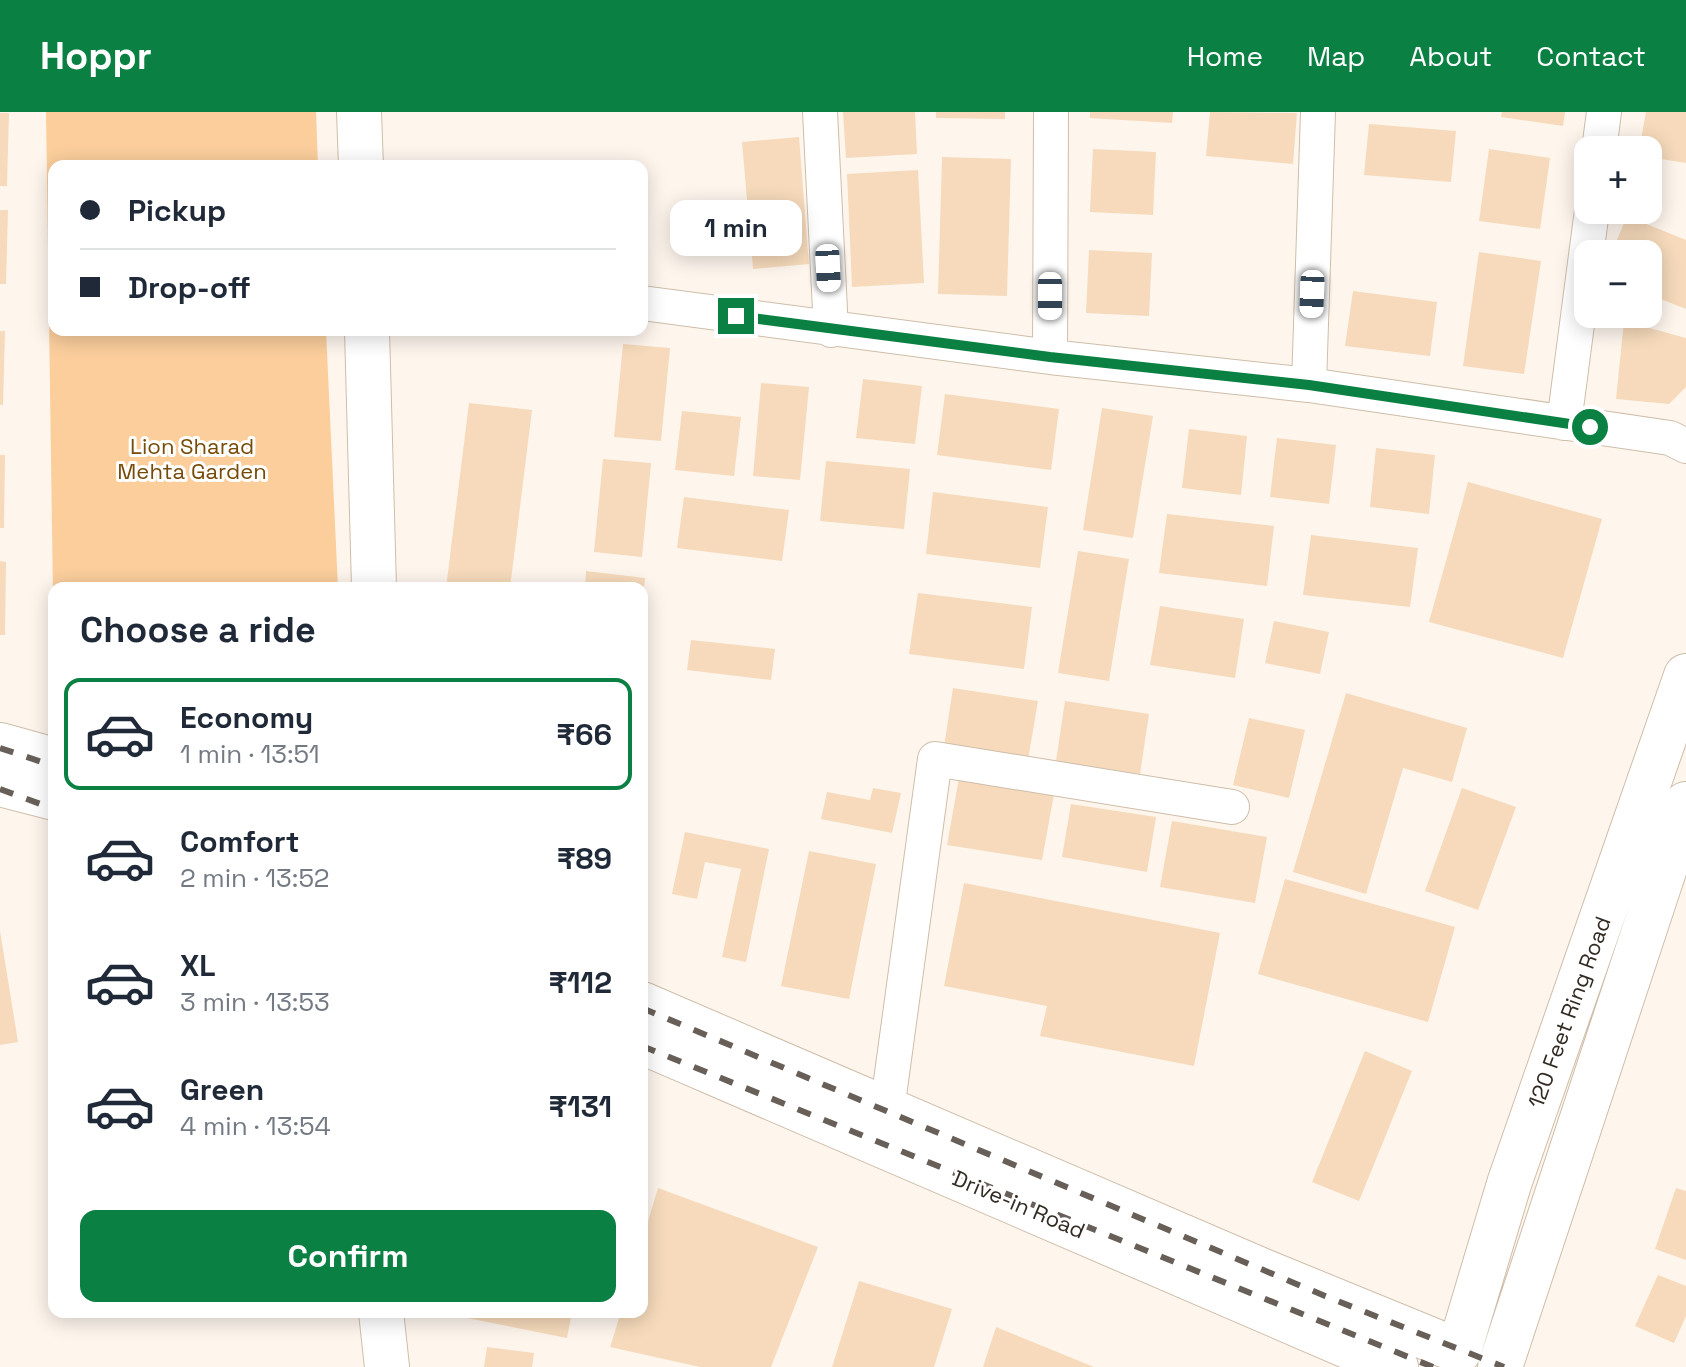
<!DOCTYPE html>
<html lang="en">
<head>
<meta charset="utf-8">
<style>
  :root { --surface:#fff; --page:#f6f6f7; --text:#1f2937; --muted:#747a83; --line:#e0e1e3; --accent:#0b8043 }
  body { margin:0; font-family:"Space Grotesk",sans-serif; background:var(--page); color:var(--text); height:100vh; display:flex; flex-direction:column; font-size:30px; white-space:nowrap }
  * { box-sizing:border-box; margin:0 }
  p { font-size:26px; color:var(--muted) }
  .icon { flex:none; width:44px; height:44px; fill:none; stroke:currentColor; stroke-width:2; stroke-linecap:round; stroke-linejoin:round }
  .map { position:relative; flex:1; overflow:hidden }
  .side { position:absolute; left:48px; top:470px; width:600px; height:736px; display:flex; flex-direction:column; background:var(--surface); border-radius:16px; box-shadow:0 4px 20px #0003 }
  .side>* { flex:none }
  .guide { position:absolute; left:48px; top:48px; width:600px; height:176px; border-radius:16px; box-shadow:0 4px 20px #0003; display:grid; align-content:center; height:176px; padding:0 32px; background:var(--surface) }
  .tools { position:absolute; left:1574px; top:24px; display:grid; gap:16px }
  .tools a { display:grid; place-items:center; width:88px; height:88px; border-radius:16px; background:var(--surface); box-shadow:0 4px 20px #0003; font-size:40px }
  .end { position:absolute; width:36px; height:36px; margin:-18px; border:10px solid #0b8043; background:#fff; box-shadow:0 0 0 4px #fff }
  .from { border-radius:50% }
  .bubble { position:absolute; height:56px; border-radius:16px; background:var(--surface); box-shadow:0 4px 20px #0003; font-size:26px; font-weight:700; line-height:56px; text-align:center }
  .car { position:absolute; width:24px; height:48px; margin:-24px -12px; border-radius:10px; box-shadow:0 0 6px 2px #0007; background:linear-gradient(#fff 24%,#345 0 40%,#fff 0 76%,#345 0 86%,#fff 0) }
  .guide b { display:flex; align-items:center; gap:28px; height:76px; font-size:30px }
  .guide b+b { border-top:2px solid var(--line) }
  .guide i { width:20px; height:20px; background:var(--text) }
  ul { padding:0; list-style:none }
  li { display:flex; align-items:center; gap:24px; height:112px; margin:0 16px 12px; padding:0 16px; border:4px solid transparent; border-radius:16px }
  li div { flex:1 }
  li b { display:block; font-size:30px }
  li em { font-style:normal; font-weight:700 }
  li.on { border-color:var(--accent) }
  li>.icon { width:72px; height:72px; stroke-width:1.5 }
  h2 { padding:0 32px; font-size:36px; line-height:96px }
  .cta { display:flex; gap:16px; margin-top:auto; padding:16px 32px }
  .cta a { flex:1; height:92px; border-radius:16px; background:var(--accent); color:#fff; font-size:32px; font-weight:700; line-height:92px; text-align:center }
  header { display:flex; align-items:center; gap:48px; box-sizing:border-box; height:112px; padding:0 40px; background:var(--accent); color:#fff }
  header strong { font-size:38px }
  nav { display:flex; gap:44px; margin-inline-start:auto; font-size:28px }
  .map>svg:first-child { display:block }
</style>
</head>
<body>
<header>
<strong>Hoppr</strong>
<nav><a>Home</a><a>Map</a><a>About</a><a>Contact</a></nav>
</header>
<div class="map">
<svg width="1686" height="1255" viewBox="0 0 1686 1255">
  <rect width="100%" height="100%" fill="#fef6ed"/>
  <path fill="#fbce9c" d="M46 0H316L318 54H54V218H326L338 476H54V555Z"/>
  <path fill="#f6dabb" d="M843 0H915L917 42 846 46Z
    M936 0H1005V7L936 6Z
    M1090 0H1173L1172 11 1090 6Z
    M1210 0 1297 1 1293 52 1206 44Z
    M1502 0H1565L1563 14 1501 5Z
    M1646 0H1686V51L1648 45V38H1639Z
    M0 1H9L7 74H0Z
    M1369 12 1456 19 1451 70 1364 63Z
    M799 25 809 152 753 157 742 30Z
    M1093 37 1156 40 1153 103 1090 100Z
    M1489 37 1550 46 1540 117 1479 109Z
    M942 45 1011 47 1007 184 938 182Z
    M918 58 924 171 852 175 847 62Z
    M0 98H8L6 172H0Z
    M1627 104 1686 128V197L1648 182V142H1611Z
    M1089 138 1152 141 1149 204 1086 201Z
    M1479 140 1541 149 1524 262 1463 254Z
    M1353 179 1437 190 1430 244 1345 234Z
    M1624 209 1686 226V275L1669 292 1616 287Z
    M0 219H5L3 293H0Z
    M623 232 670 236 661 329 614 325Z
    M863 267 922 274 915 332 856 326Z
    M761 271 809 275 800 368 753 364Z
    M945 282 1059 297 1051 358 937 343Z
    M469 291 532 298 510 476H446Z
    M1102 296 1153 304 1133 426 1083 418Z
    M682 299 741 305 734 364 675 358Z
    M1189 317 1247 324 1241 383 1182 376Z
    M1277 326 1336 333 1329 392 1270 385Z
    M1376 336 1435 343 1429 402 1370 395Z
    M0 343H5L4 416H0Z
    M603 347 651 351 642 445 594 440Z
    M826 349 910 357 904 417 820 409Z
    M1468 370 1602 407 1563 546 1429 510Z
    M933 380 1048 395 1040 456 926 442Z
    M684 385 789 398 782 449 677 436Z
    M1167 402 1274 414 1267 474 1159 461Z
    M1311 423 1418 436 1410 495 1303 483Z
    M1078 439 1129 447 1109 569 1058 561Z
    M0 449 6 450 5 523H0Z
    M586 459 645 466 644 476H585Z
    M918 481 1032 495 1024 557 909 542Z
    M1160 494 1244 507 1235 566 1150 553Z
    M1274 509 1329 520 1320 562 1265 551Z
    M691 528 775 537 771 568 687 558Z
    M953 576 1038 589 1028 648 944 635Z
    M1346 581 1467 616 1452 670 1403 656 1366 782 1293 760Z
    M1065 589 1149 602 1140 662 1056 649Z
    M1249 606 1305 618 1289 686 1233 673Z
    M959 666 1054 682 1042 748 947 733Z
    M873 676 901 681 892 721 821 707 827 680 870 688Z
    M1462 676 1516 695 1478 798 1425 779Z
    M1071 692 1156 705 1147 760 1062 745Z
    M1172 709 1267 725 1255 791 1160 775Z
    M685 720 769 737 746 850 722 845 741 757 705 750 697 787 672 782Z
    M809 739 876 752 849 887 781 874Z
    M1285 767 1455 815 1428 910 1258 862Z
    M964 771 1220 821 1194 954 1040 924 1047 894 944 874Z
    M0 819 18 930 0 933Z
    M1365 939 1412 959 1359 1089 1312 1070Z
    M658 1076 818 1135 771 1255H700L610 1235 621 1200H642V1129Z
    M1676 1076 1686 1079V1148L1655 1137Z
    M1658 1163 1686 1174V1204L1674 1231 1635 1214Z
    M859 1169 952 1197 934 1255H832Z
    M469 1200H572L567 1226 467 1206Z
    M996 1215 1094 1255H983Z
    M487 1235 534 1241 532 1255H484Z"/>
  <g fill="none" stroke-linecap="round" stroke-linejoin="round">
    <defs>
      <path id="street" d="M820 0 831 218
        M1599 38 1604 0
        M642 191 1050 245 1309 273 1670 326 1686 334
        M1050 245 1051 0
        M1309 273 1318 0
        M1564 311 1592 98
        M887 998 935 647 1232 695"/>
      <path id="secondary" d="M359 0 361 54
        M367 218 374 476
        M0 633 54 648
        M0 672 54 686
        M642 892 1263 1159 1459 1239
        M642 930 1396 1255
        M381 1200 387 1255"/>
      <path id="primary" d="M1459 1239 1509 1072 1686 564
        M1500 1255 1686 692"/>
    </defs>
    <use href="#street" stroke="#cfbda9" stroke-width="36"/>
    <use href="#secondary" stroke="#cfbda9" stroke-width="46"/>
    <use href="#primary" stroke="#cfbda9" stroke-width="46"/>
    <use href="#street" stroke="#fff" stroke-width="34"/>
    <use href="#secondary" stroke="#fff" stroke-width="44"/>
    <use href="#primary" stroke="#fff" stroke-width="44"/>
    <path stroke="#686058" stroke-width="6" stroke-dasharray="14 14" stroke-linecap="butt" d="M0 636 54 654
      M0 677 54 697
      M642 896 1325 1184 1504 1255
      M642 934 1433 1255"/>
  </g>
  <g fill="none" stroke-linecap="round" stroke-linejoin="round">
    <path stroke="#0b8043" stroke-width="10" d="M736 204 1050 245 1309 273 1590 315"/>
  </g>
  <g text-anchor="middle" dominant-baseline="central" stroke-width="6" stroke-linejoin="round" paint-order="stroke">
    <g font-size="22" fill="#764a07" stroke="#fff">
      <text x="192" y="334">Lion Sharad<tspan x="192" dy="25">Mehta Garden</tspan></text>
    </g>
    <g font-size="22" fill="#322b23" stroke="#fff">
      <text transform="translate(1569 900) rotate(-70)">120 Feet Ring Road</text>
      <text transform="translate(1019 1092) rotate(23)">Drive-in Road</text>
    </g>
  </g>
</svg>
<div class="tools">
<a>+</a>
<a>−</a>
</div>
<i class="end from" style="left:1590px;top:315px"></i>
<i class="end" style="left:736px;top:204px"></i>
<div class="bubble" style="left:670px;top:88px;width:132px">1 min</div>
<i class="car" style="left:828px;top:156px;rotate:177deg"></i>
<i class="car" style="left:1312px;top:182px;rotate:182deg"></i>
<i class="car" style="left:1050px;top:184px;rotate:180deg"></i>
<div class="guide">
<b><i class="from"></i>Pickup</b>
<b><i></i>Drop-off</b>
</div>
<section class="side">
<h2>Choose a ride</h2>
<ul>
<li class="on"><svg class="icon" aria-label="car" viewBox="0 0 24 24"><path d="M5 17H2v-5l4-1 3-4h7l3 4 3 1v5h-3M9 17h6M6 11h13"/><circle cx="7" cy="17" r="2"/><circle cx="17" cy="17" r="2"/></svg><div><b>Economy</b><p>1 min · 13:51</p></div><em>₹66</em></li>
<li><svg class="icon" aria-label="car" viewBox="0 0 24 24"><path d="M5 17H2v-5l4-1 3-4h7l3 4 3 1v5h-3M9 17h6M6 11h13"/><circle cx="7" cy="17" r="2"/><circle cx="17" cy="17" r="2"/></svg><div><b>Comfort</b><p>2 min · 13:52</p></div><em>₹89</em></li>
<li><svg class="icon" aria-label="car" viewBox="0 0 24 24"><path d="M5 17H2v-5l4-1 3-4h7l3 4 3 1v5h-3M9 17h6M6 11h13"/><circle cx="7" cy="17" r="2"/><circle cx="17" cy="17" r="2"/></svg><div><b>XL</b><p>3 min · 13:53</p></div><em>₹112</em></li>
<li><svg class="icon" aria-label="car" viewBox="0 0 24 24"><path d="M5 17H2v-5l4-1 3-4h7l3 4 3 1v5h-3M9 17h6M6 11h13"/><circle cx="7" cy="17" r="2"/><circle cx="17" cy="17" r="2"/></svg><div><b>Green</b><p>4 min · 13:54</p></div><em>₹131</em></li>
</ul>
<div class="cta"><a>Confirm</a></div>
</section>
</div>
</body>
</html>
